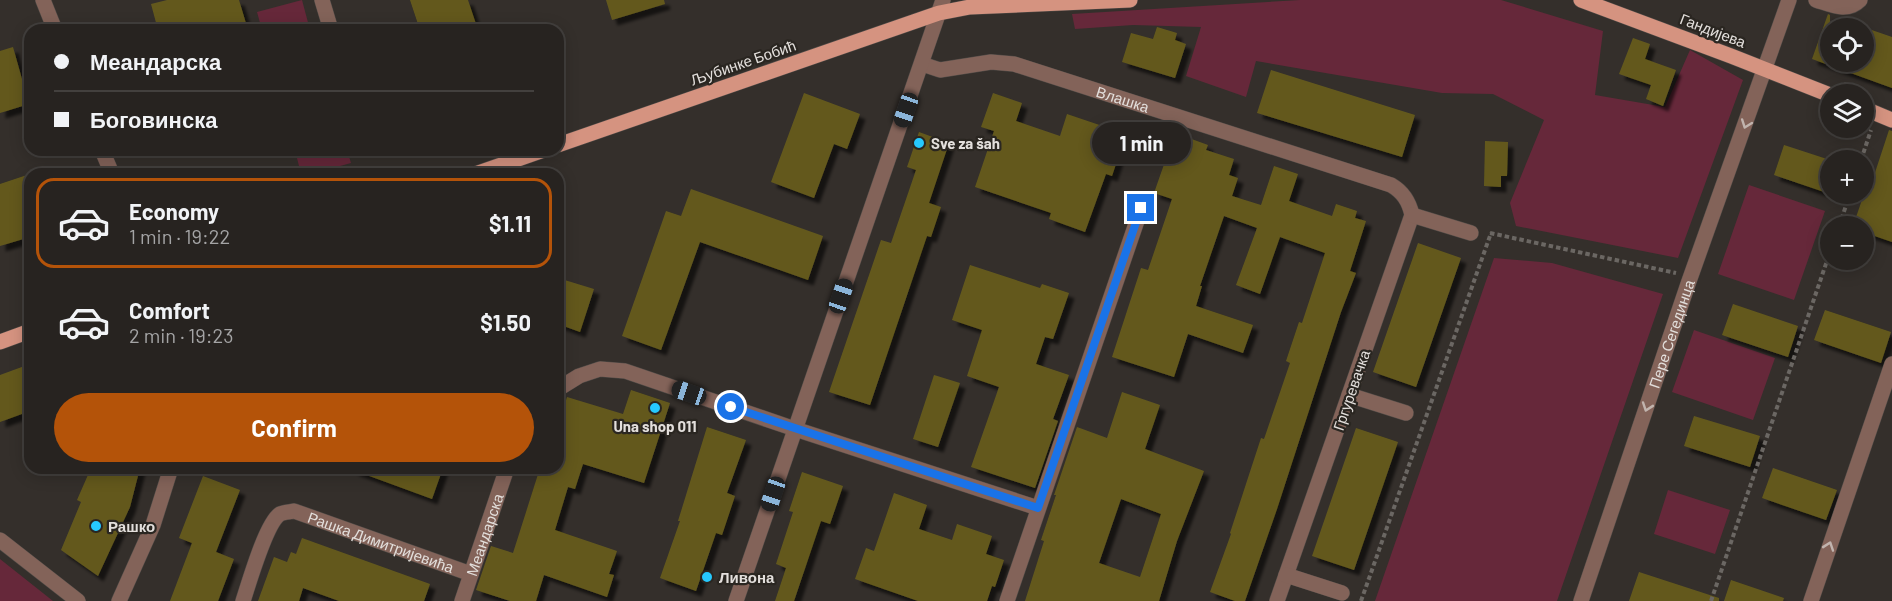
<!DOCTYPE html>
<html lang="en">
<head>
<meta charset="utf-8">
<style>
  :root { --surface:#272320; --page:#2f2b29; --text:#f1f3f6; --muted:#a4a4a5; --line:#43403e; --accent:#b45309 }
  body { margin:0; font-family:Barlow,sans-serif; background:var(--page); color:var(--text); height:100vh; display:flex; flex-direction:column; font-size:22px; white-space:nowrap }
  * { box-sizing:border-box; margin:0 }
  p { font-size:20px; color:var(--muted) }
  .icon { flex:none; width:33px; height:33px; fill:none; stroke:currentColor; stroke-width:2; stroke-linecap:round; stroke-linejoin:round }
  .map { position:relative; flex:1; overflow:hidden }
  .sheet { position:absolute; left:24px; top:168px; width:540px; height:306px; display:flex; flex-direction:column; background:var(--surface); border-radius:18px; box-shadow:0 3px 15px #0003,0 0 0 2px var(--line) }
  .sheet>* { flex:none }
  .hud { position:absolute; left:24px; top:24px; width:540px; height:132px; border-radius:18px; box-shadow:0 3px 15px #0003,0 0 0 2px var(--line); display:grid; align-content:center; height:132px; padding:0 30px; background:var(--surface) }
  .fabs { position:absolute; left:1820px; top:18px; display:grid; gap:12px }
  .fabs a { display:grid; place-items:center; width:54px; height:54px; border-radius:50%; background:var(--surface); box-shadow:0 3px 15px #0003,0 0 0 2px var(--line); font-size:30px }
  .end { position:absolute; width:27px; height:27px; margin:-14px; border:8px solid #1a73e8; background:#fff; box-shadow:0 0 0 3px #fff }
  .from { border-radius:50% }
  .bubble { position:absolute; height:42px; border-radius:21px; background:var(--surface); box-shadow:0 3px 15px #0003,0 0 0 2px var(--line); font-size:20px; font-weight:700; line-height:42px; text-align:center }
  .car { position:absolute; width:18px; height:36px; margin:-18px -9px; border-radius:8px; box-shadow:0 0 4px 2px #0007; background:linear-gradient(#222 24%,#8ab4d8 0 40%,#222 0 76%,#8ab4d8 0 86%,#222 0) }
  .hud b { display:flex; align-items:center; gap:21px; height:57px; font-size:22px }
  .hud b+b { border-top:2px solid var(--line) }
  .hud i { width:15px; height:15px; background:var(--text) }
  ul { padding:10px 0 0; list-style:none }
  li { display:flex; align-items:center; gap:18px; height:90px; margin:0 12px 9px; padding:0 18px; border:3px solid transparent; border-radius:18px }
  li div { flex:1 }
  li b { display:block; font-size:22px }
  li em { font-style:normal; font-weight:700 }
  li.selected { border-color:var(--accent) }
  li>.icon { width:54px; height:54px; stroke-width:1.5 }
  .cta { display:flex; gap:12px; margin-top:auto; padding:12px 30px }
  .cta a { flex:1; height:69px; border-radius:36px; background:var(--accent); color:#fff; font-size:24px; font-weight:700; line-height:69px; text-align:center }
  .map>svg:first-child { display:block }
</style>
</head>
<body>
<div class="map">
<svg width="1892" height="601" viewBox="0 0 1892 601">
  <defs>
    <filter id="shadow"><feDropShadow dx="5.5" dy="5.5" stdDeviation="1.5" flood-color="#0009"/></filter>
  </defs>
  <rect width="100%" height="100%" fill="#342f2b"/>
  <path fill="#66283a" d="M302 0 310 30H262L257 12Z
    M1300 0H1501L1603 31 1595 95 1665 107 1690 50 1743 80 1678 258 1516 226 1510 203 1544 120 1493 94 1442 93 1256 61 1246 97 1186 76 1201 27 1133 25 1075 29 1072 14Z
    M295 150H347L351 163 311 174H301Z
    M1749 185 1825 211 1794 300 1718 274Z
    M1494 258 1552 263 1663 294 1557 601H1375Z
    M1694 330 1775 358 1753 420 1672 392Z
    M1668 490 1730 510 1715 554 1654 534Z
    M0 559 53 601H0Z"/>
  <path fill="#63591d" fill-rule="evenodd" filter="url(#shadow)" d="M167 0H239L248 30H158L151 4Z
    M410 0H468L478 30H420Z
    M606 0H664L665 4 612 20Z
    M1828 14 1830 15V62H1863V27L1892 37V88L1812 59Z
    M1157 27 1177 33 1175 40 1186 44 1175 78 1122 62 1131 33 1153 39Z
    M1633 38 1650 44 1645 59 1676 70 1663 106 1646 99 1651 85 1619 74Z
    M13 47 29 104 0 113V51Z
    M1271 70 1415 115 1402 157 1257 113Z
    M804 93 860 114 847 149 834 144 814 198 771 182Z
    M993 93 1022 103 1016 121 1060 136 1067 114 1126 134 1112 176 1106 174 1085 232 1049 219 1051 213 975 187 994 131 981 127Z
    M1889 130 1892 131V242L1863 232V226H1853L1864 194H1868Z
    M919 132 949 143 929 203 941 207 931 237 927 236 870 405 829 392 881 240 891 243 916 170 907 167Z
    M1175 133 1208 145 1206 150 1234 159 1229 175 1238 178 1232 196 1261 205 1274 166 1298 174 1289 201 1332 216 1336 204 1357 211 1355 218 1366 221 1350 271 1356 273 1341 312 1277 509 1245 601H1235L1210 592 1231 534 1230 533 1261 438 1264 439 1290 363 1286 361 1299 322 1302 323 1325 253 1280 237 1260 294 1236 285 1257 228 1224 216 1200 286H1202L1196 306 1253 325 1243 353 1188 334 1174 377 1112 357 1141 268 1148 270 1172 199 1154 193Z
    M1485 141 1508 142 1507 176H1501V187L1484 186Z
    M1784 145 1830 160V194L1774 175Z
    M30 174V237L0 246V184Z
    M691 189 823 236 808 280 700 242 661 350 622 336 666 211 681 216Z
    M1418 243 1461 258 1416 387 1373 372Z
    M970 265 1040 288 1042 284 1069 293 1053 339 1045 337 1036 364 1069 375 1053 419 1058 421 1035 488 971 467 999 387 967 376 982 330 952 320Z
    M558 278 594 289 580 332 558 324Z
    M1733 304 1798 326 1788 357 1722 335Z
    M1825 310 1891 332 1881 363 1814 340Z
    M30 364V411L0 422V375Z
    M934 375 960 383 938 447 913 439Z
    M631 390 670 403 644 483 583 464 575 489 568 487 555 530 617 551 609 574 614 575 607 597 544 575 536 601H510L476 590 491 546 513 553 540 468H558V426L567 397 623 414Z
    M1122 392 1160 405 1145 449 1204 471 1177 541 1159 601H1025L1044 541 1041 540 1056 495H1054L1077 427 1107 438ZM1121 499 1161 514 1140 577 1099 563Z
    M1694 416 1760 436 1750 467 1684 446Z
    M707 427 746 440 727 493 735 496 722 535 716 533 696 591 660 578 680 521H678Z
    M1356 428 1398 442 1354 570 1312 556Z
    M91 468H140L130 507 98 576 61 550 81 502 77 500Z
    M354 468H443L432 499 353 470Z
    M1773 468 1837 490 1826 520 1762 498Z
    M802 472 843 486 830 524 821 521 794 601H775L786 568 776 564 793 512 789 511Z
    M203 476 240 490 216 552 234 559 218 601H170L192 543 179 538Z
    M894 493 927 505 919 529 952 540 957 524 992 536 986 554 1004 560 995 587 992 586 987 601H918L855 579 866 548 874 551Z
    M302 538 430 584 424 601H339L303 588 299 601H258L274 557 287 562 291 552 296 554Z
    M1639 572 1719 598V601H1629Z
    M1731 580 1784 598 1783 601H1724Z"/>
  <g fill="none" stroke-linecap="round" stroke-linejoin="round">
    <defs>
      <g id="minor">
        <path d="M43 0 55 30"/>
        <path d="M322 0 331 30"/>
        <path d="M1816 0C1832 5 1847 13 1860 0"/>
        <path id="s1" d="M922 64 940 70 991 62 1014 64 1391 185C1403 192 1409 201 1412 215L1277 601"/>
        <path d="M102 150 112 174"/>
        <path d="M1412 215 1471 233"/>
        <path d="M558 389 579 376 600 369 625 371 795 429 1038 508"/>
        <path d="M1349 395 1406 413"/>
        <path d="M0 540 78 601"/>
        <path d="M1286 575 1342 593"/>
        <path d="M119 601 153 525 171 468"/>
        <path id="s2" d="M243 601C249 583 266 523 280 514 284 512 290 512 294 511L471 574"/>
        <path id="s3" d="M462 601 507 468"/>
        <path d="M736 601 943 0"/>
        <path d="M1007 601 1141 209"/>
        <path id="s4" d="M1581 601 1688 284 1789 0"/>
        <path d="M1811 601 1892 364"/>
      </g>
      <path id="major" d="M1581 0 1731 56 1830 95
        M1863 108 1892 120
        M558 145 939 13 970 7 1130 0
        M475 174 544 150
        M0 342 30 331"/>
    </defs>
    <use href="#minor" stroke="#504b47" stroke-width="16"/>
    <use href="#major" stroke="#504b47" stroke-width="16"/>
    <path stroke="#6b6763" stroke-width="4" stroke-dasharray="4.5 3" stroke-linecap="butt" d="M1844 84 1863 91
      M1861 160 1871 130
      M1839 226 1850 194
      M1490 233 1676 273
      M1361 601 1491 233
      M1711 601 1830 252"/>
    <use href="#minor" stroke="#836359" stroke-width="15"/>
    <use href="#major" stroke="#d59380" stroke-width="15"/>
  </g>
  <defs><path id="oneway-chevron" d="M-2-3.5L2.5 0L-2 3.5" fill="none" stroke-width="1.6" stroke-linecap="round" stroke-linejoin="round" transform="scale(1.5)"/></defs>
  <g stroke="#c1b4ae">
    <use href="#oneway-chevron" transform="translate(1746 124) rotate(110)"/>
    <use href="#oneway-chevron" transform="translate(1647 407) rotate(109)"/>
    <use href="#oneway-chevron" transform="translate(1829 546) rotate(-71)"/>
  </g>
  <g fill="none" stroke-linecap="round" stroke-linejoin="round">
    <path stroke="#1a73e8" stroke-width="8" d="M731 407 1038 508 1141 208"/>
  </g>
  <g fill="#26c9fe" stroke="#2a2621" stroke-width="2">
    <circle cx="919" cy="143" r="6"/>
    <circle cx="655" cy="408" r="6"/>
    <circle cx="96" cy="526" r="6"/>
    <circle cx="707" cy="577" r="6"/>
  </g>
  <g text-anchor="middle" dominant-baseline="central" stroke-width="4.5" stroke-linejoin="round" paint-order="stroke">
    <g font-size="15" fill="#e3dfdc" stroke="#2a2621">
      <text transform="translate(1713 30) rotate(21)">Гандијева</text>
      <text transform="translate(743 62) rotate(-19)">Љубинке Бобић</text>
      <text stroke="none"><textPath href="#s1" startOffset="208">Влашка</textPath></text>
      <text stroke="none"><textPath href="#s4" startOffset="282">Пере Сегединца</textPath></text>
      <text transform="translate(1351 390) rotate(-71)">Гргуревачка</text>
      <text stroke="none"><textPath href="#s3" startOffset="70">Меандарска</textPath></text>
      <text stroke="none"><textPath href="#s2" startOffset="202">Рашка Димитријевића</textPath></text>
    </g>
    <g font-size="15" font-weight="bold" fill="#e3dfdc" stroke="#2a2621" text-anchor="start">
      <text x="931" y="143">Sve za šah</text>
      <text x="655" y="426" text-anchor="middle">Una shop 011</text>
      <text x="108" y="526">Рашко</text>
      <text x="719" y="577">Ливона</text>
    </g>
  </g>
</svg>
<div class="fabs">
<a><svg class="icon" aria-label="locate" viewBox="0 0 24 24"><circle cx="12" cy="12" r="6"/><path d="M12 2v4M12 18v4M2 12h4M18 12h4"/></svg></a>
<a><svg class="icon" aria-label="layers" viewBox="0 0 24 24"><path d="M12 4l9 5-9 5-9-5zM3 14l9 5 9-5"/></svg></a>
<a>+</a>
<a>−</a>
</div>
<i class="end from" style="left:731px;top:407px"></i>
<i class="end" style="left:1141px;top:208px"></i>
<div class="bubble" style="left:1092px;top:122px;width:99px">1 min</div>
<i class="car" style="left:906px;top:110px;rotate:199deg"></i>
<i class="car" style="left:841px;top:296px;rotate:19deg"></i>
<i class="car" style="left:689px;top:393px;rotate:289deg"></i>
<i class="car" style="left:773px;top:494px;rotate:199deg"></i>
<div class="hud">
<b><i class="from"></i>Меандарска</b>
<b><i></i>Боговинска</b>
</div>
<section class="sheet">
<ul>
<li class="selected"><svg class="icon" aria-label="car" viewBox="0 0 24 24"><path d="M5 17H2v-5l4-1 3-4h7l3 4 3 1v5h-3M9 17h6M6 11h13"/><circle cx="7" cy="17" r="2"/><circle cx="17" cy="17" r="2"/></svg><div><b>Economy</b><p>1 min · 19:22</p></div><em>$1.11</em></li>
<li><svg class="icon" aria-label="car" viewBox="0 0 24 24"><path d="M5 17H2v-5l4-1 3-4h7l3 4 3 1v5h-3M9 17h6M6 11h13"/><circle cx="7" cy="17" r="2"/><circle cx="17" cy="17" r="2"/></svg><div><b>Comfort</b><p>2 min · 19:23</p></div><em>$1.50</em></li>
</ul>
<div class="cta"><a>Confirm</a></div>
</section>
</div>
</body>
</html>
